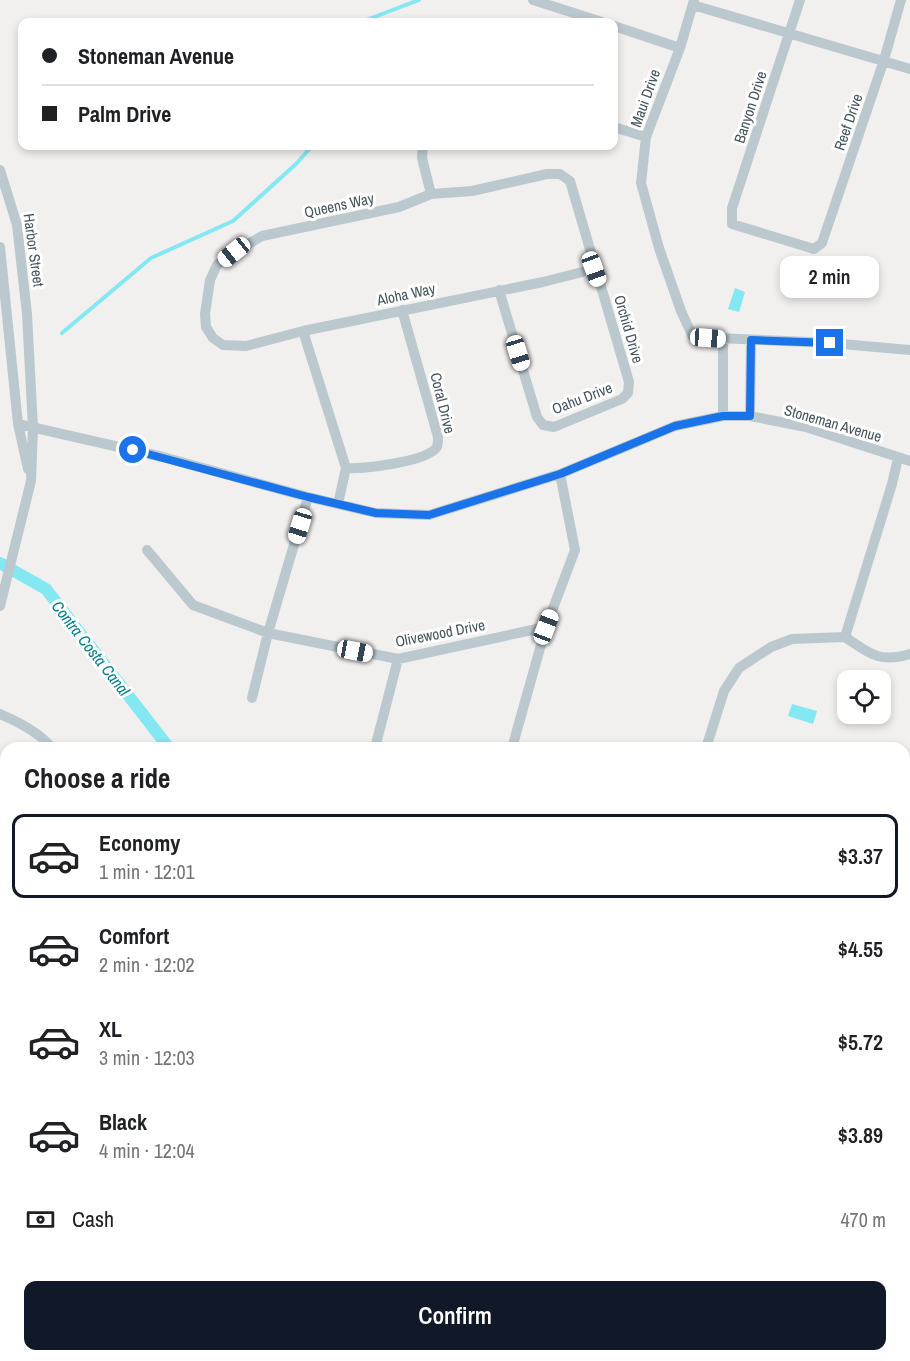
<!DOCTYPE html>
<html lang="en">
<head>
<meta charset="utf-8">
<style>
  :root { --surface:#fff; --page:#f6f6f6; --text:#202124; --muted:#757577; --line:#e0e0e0; --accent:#111827 }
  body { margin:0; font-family:"Archivo Narrow",sans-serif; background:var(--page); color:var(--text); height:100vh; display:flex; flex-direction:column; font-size:22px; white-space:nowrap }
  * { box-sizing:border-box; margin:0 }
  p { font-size:20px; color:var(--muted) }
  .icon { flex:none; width:33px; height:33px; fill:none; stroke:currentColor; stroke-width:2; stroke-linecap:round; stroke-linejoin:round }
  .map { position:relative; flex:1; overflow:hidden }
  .details { position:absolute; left:0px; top:742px; width:910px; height:620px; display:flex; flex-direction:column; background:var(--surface); border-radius:18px 18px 0 0; box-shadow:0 3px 9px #0003 }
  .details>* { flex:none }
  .top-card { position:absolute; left:18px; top:18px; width:600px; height:132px; border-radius:12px; box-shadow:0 3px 9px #0003; display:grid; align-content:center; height:132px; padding:0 24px; background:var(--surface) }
  .buttons { position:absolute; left:837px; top:670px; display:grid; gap:12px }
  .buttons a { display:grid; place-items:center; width:54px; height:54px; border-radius:12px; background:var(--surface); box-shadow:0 3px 9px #0003; font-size:30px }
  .end { position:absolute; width:27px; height:27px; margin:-14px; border:8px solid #1a73e8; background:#fff; box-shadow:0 0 0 3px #fff }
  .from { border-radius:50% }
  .bubble { position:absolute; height:42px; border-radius:12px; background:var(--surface); box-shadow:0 3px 9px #0003; font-size:20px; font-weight:600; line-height:42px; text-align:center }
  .car { position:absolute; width:18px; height:36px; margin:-18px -9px; border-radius:8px; box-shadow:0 0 4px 2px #0007; background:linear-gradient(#fff 24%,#345 0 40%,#fff 0 76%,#345 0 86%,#fff 0) }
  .top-card b { display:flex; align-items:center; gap:21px; height:57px; font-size:22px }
  .top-card b+b { border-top:2px solid var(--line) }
  .top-card i { width:15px; height:15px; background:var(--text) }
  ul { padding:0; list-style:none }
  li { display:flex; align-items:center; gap:18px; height:84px; margin:0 12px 9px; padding:0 12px; border:3px solid transparent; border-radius:12px }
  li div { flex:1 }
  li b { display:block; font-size:22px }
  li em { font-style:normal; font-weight:600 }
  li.on { border-color:var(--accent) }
  li>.icon { width:54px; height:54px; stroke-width:1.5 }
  h2 { padding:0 24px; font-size:27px; line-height:72px }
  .pay { display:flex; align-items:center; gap:15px; height:66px; padding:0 24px; font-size:22px }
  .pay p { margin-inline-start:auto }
  .action { display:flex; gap:12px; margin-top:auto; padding:12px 24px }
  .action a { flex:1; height:69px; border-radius:12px; background:var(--accent); color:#fff; font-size:24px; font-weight:600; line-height:69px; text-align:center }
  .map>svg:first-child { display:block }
</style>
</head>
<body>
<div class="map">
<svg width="910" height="1361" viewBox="0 0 910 1361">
  <rect width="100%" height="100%" fill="#f2efef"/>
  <path fill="#84e8f3" d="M735 288 745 292 739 312 728 309Z
    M792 704 817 711 813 724 788 716Z"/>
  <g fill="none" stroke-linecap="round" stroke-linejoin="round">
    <path stroke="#84e8f3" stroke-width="4" d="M361 22 419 0
      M62 333 151 258 233 221 296 164 312 146"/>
    <path stroke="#84e8f3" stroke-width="12" d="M0 563 46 589 169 748
      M904 1345H910
      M720 1356 742 1360 786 1356"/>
    <path stroke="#bbc9cf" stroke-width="10" d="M533 0 602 22
      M694 0 680 48 646 137 641 183 659 248 681 311 693 337 830 343 910 350
      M800 0 732 208V224L814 249 822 243 884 60 901 0
      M693 5 910 69
      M614 26 680 48
      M614 127 646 137
      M423 146 422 158 431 194
      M0 170 17 225 27 314 33 428 31 481 0 606
      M0 247 18 424 28 469
      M499 290 537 417 543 425 554 427 622 399 628 393 629 382 570 181 560 174H547L472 191 431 194 399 207 262 236 234 252 217 265 210 280 205 314 206 327 213 338 223 345 246 346 303 331 543 282 594 269
      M303 331 346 468 338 504
      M723 416V339
      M750 416 751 340
      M18 424 163 457 308 497 376 513 429 515 560 474 675 426 723 416H750L806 427 910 461
      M346 468C363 469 427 462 437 447 438 444 438 440 438 437L402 310
      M147 550 193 605 268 633 398 659 546 627
      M845 637 892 484 898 458
      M845 637C870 654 879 663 910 654
      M252 698 268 633 308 497
      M0 714C19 722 39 732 52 748
      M375 748 398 659
      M512 748 546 627 575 550 560 474
      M706 748 724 691 739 668 771 647 792 639 845 637
      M904 799 910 801
      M904 945 910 946
      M0 996 6 988
      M904 1076 910 1059
      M904 1168 910 1220
      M904 1237H910
      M142 1356V1361
      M519 1356 526 1361
      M426 1361 431 1356"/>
  </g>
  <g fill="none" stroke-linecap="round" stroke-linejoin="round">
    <path stroke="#1a73e8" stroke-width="8" d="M133 450 308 497 376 513 429 515 560 474 675 426 723 416H750L751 340 830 343"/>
  </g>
  <g text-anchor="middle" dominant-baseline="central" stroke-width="6" stroke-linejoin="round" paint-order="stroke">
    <g font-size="15" fill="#45555e" stroke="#fff">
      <text transform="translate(645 98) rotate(-70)">Maui Drive</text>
      <text transform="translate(750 107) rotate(-72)">Banyon Drive</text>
      <text transform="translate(848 122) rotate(-71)">Reef Drive</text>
      <text transform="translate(339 205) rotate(-12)">Queens Way</text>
      <text transform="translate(34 250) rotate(82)">Harbor Street</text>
      <text transform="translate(406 294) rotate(-12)">Aloha Way</text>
      <text transform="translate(629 329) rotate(74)">Orchid Drive</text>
      <text transform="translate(582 398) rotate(-21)">Oahu Drive</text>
      <text transform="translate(443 403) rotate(76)">Coral Drive</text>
      <text transform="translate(833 423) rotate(16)">Stoneman Avenue</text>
      <text transform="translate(440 633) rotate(-11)">Olivewood Drive</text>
    </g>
    <g font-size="16" font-style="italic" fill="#057f8c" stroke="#fff">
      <text transform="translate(91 648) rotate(52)">Contra Costa Canal</text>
    </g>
  </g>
</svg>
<div class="buttons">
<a><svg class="icon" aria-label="locate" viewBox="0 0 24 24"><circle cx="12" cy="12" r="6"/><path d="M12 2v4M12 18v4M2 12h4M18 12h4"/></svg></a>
</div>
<i class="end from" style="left:133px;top:450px"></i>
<i class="end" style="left:830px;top:343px"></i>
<div class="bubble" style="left:780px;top:256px;width:99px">2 min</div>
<i class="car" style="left:234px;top:252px;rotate:231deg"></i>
<i class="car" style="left:594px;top:269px;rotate:160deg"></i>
<i class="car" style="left:708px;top:338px;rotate:94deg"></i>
<i class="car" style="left:518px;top:353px;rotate:163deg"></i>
<i class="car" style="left:300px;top:526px;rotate:197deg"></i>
<i class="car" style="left:546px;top:627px;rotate:21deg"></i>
<i class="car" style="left:355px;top:651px;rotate:101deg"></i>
<div class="top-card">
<b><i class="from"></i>Stoneman Avenue</b>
<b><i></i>Palm Drive</b>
</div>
<section class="details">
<h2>Choose a ride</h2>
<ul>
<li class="on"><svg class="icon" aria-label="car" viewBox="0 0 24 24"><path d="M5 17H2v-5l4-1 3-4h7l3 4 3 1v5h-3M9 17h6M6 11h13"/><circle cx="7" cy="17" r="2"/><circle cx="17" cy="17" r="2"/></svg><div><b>Economy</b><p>1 min · 12:01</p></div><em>$3.37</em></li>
<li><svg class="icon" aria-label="car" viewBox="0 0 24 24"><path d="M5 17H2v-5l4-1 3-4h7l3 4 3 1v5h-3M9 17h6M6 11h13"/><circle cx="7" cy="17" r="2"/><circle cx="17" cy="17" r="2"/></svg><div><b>Comfort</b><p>2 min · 12:02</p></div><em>$4.55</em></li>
<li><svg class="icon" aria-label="car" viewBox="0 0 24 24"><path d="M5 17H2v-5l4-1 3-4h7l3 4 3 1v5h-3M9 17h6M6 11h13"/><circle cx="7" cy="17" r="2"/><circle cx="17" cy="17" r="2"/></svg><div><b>XL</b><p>3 min · 12:03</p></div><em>$5.72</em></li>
<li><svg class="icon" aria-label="car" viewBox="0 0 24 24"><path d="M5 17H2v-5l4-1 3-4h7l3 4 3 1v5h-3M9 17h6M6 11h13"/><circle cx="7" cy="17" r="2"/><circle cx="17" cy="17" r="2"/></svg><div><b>Black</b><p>4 min · 12:04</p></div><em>$3.89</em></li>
</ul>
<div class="pay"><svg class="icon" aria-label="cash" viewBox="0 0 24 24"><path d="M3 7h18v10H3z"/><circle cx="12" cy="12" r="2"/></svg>Cash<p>470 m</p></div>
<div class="action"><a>Confirm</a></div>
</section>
</div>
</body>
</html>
